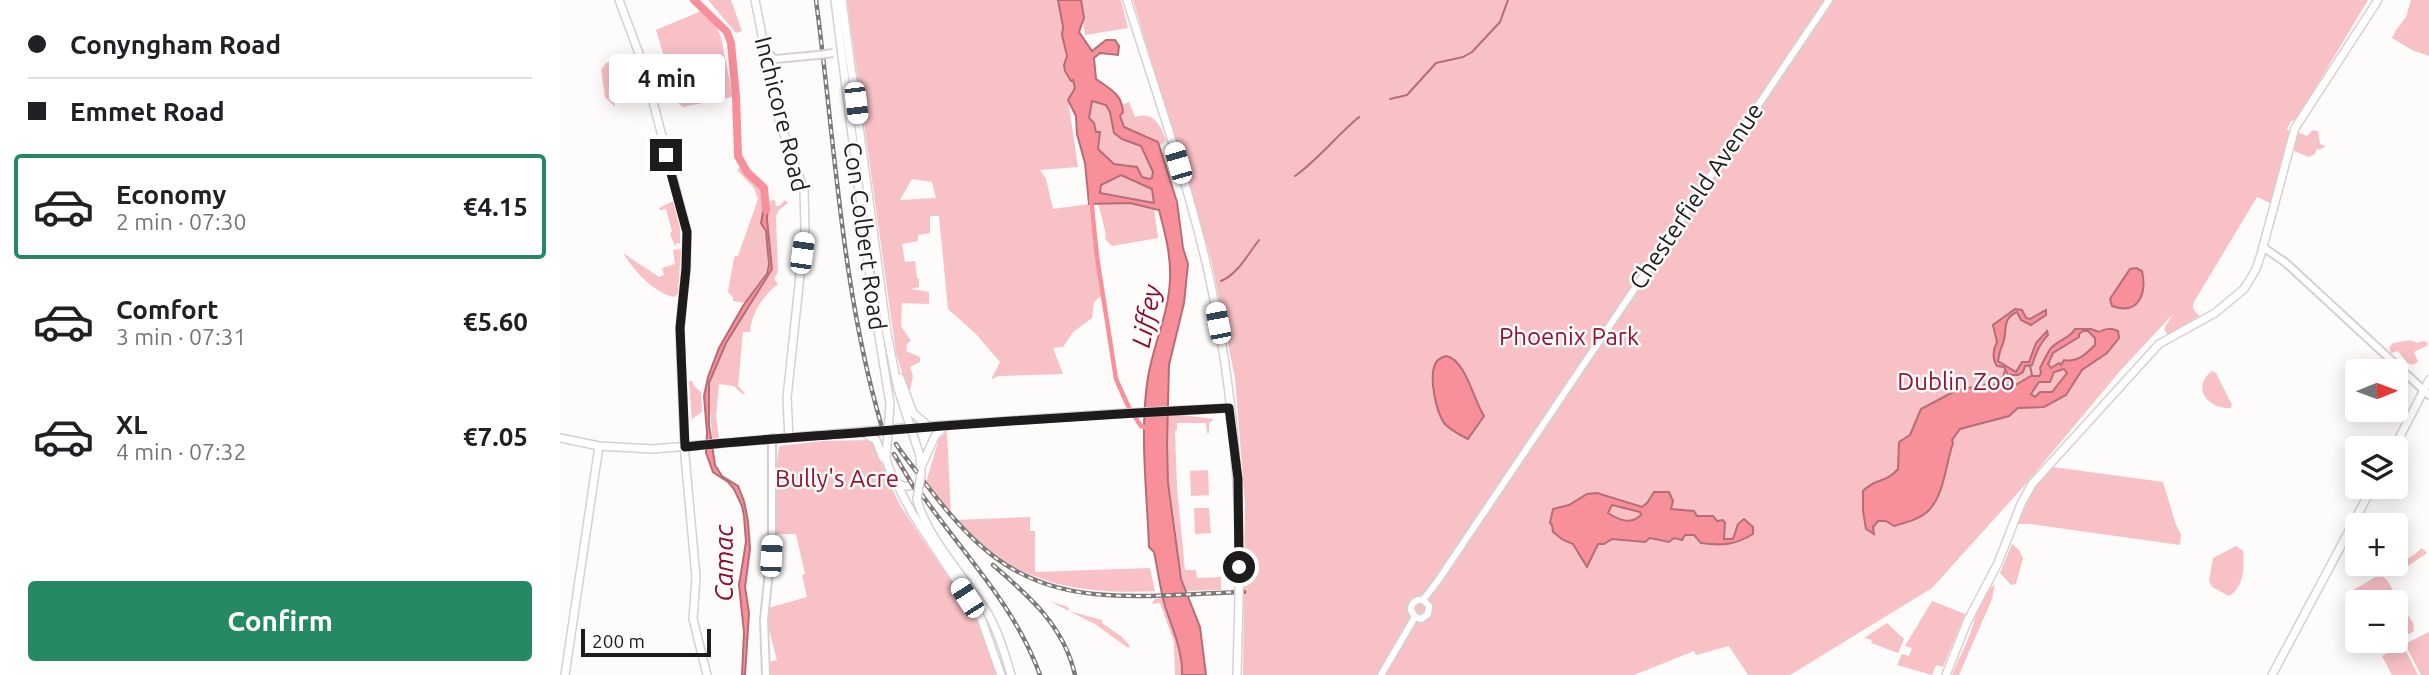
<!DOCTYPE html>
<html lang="en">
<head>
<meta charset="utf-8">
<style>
  :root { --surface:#fff; --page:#f2f2f2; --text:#202124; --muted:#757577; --line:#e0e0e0; --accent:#258a64 }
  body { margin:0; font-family:Ubuntu,sans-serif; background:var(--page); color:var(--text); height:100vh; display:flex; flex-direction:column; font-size:26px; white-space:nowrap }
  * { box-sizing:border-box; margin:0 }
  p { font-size:23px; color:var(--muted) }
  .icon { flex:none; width:38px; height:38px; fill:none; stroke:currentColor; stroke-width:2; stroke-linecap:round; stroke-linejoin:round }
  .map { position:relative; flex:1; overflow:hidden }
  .drawer { display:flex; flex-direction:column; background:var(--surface); width:560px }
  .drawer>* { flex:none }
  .banner { display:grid; align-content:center; height:154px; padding:0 28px; background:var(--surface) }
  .needle { width:46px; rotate:89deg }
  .buttons { position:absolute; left:1785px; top:359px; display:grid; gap:14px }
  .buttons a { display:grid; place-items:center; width:63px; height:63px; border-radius:7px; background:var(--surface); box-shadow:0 4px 18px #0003; font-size:35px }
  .scale { position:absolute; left:21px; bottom:18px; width:130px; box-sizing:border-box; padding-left:7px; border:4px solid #1e1b1c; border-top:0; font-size:19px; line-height:24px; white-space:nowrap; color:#1e1b1c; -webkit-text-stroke:5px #fefbfb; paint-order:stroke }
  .end { position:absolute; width:32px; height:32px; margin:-16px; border:9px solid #1e1b1c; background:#fff; box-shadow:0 0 0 4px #fff }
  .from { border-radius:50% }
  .bubble { position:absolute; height:49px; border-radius:7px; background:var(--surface); box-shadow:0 4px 18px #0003; font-size:23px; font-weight:700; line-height:49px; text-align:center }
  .car { position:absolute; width:21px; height:42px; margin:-21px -10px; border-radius:9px; box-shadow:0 0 5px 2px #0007; background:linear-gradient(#fff 24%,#345 0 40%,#fff 0 76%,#345 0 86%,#fff 0) }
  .banner b { display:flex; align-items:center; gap:24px; height:66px; font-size:26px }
  .banner b+b { border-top:2px solid var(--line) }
  .banner i { width:18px; height:18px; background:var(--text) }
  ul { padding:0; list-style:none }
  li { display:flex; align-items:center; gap:21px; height:105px; margin:0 14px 10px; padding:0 14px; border:4px solid transparent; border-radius:7px }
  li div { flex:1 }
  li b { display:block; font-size:26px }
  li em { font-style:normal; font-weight:700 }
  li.on { border-color:var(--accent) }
  li>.icon { width:63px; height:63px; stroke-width:1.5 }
  .button { display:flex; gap:14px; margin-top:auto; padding:14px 28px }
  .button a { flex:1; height:80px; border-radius:7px; background:var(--accent); color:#fff; font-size:28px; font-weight:700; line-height:80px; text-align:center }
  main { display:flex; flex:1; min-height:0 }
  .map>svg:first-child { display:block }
</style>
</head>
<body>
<main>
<section class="drawer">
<div class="banner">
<b><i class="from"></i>Conyngham Road</b>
<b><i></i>Emmet Road</b>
</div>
<ul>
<li class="on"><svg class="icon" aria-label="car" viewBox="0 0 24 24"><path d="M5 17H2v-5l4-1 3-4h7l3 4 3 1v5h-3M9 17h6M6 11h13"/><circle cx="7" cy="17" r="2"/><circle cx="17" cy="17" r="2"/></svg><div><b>Economy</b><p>2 min · 07:30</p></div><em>€4.15</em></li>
<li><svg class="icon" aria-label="car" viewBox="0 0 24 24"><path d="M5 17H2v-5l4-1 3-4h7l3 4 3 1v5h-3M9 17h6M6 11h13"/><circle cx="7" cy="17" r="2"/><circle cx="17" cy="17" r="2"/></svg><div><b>Comfort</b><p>3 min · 07:31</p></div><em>€5.60</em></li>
<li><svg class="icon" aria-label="car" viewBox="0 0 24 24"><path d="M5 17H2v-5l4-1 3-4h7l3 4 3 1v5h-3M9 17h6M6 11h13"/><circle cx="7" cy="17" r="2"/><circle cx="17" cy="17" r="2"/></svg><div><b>XL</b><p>4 min · 07:32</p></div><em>€7.05</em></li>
</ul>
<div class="button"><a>Confirm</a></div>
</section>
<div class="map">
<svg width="1869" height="675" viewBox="0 0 1869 675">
  <rect width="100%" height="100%" fill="#fefbfb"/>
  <path fill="#f7c1c5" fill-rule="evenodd" d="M148 0H171L182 31 176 33Z
    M287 0H498L508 73 513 80 515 88 511 92 509 105 505 106H509L518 167 480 170 486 179 493 209 529 204 541 296 534 302 532 318 513 332 503 347 493 348 503 374 438 376 431 380 440 362 415 333 388 309 379 216H370V233L358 235V241L342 244 345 262 355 261 357 278 359 279V287L350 289 369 292V304L342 303 341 326 351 341 347 344 346 351 360 357V362L350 367 353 376 349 395 336 353ZM352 179 372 182 376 198 340 200Z
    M520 0H561L568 28 525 35Z
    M573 0H1808L1736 120 1731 121 1727 129 1730 133 1710 203 1697 197 1634 302C1631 310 1636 312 1641 318L1607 334 1604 329 1613 314 1560 371 1464 486 1372 588 1230 675H1188L1169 646 1136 655 1134 651 1074 675H683L685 504 675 378 651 259Z
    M1851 0H1869V56L1852 50 1832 38 1836 30 1846 17Z
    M141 11 154 22 161 37 173 97 123 107 118 103 96 30Z
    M50 62 55 107 45 97 41 70 46 63Z
    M532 101 546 105 550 111 554 133 562 139 581 146 593 172 592 178 589 180 582 177 580 171 566 164H554L538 149 534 123 529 119Z
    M569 102 575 117C594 111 600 125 606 140L601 145 590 137 563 127 560 116 563 112 562 105Z
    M1753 130 1758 131 1760 144 1765 146 1763 148 1756 150 1755 154 1749 157 1734 151 1737 134 1740 133 1747 136Z
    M180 167C190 176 206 187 205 204 205 212 203 219 203 227L206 231 208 268 185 303 173 301V297L168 292 174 258 175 256H178L198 199 194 188 177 170Z
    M561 175 592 189 594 203 540 193 541 185Z
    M215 200 216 206H219L225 200 228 203 219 210 216 216 218 272 214 279 218 284C203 295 191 314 190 332H183L178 386 185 393 182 394 174 386 159 384 156 417 159 438 152 439 149 389 153 371 166 343 212 269 207 219 208 201Z
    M113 201 120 228V243H117L115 246 110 234 112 231 106 209 100 210 99 208Z
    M538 202 570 203 594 209 598 238 552 246 545 239 546 235Z
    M121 249 118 294 114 297C93 292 74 271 63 253L99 277 104 275 102 268 115 264 113 250Z
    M1850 340 1858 343 1862 341 1867 342 1868 345 1854 352 1858 362 1853 365 1847 363 1838 351 1831 353 1829 348 1833 343Z
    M1652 371 1656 373 1672 405 1671 408C1649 410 1630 388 1652 371Z
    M129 381H132L134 386 141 392 142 412 133 418 132 422Z
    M614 414 654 419 649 423V433H647L646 423H617V430L615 431 617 488 625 570H636L637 578 661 577V590L626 591C607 548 606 462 608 415Z
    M387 432 391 515 366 482 379 439Z
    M309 440 312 441C324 464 330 488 343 510L418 621 437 675H210L208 662 217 660 207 622 208 608 247 597 242 575 245 574 236 534H216L214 490 219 446 263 441Z
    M1493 467 1603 482 1616 525 1621 534 1620 545 1470 524H1457L1475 486Z
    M648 470 649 495 631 496 630 471Z
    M634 508H649L651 533 635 534Z
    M470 517V531H475V572L590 568 595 591C513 595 453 582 395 520Z
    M1452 544 1459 550 1463 558 1456 584 1451 585 1440 573Z
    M1676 546 1683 551C1684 567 1685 586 1669 596L1652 587 1649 581 1653 558Z
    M1862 548 1867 553 1836 574 1838 576 1827 569 1829 564C1842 563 1852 557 1862 548Z
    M1815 577H1823L1827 580 1853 623 1854 631 1815 653 1809 641 1836 640V602H1797V619L1785 595Z
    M1435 584 1432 599 1399 675H1392C1396 664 1401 655 1406 644 1415 625 1417 599 1435 584Z
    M603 598C609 624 624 648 622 675H615L614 642 600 603 592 604 595 599Z
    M489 601 508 607 509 611 542 620V623L562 637 570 646 568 648 535 624Z
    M1372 601 1405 614 1383 667 1376 665 1372 675 1337 665 1342 654 1349 656 1352 648 1345 646Z
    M1327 623 1344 639 1338 653 1311 643 1312 640 1304 638Z
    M1869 632V675H1861L1845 644Z
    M1842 645H1843L1858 675H1832L1822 656Z"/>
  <path fill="#f7909b" stroke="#b66d75" stroke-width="2" fill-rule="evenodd" d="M498 0H521L524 18 519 32 532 51 546 40H555L559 46 558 55 540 53 534 58 536 79C550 89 562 94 563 112L560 116 564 127 598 142 617 202 623 248 628 264 624 303 609 365 607 443 608 483 621 579 640 627 646 675H622C623 651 612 628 605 606 600 589 598 570 594 552L589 547C587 493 580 437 587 384 591 349 609 315 610 279 611 255 605 233 599 210L570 203 529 204 525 163 517 134 516 116 508 100 515 88 513 80 511 81 505 71 504 65 507 56 502 35 503 27ZM532 101 546 105 550 112 554 133 562 139 581 146 593 172 592 178 589 179 582 177 577 167 554 164 538 149 540 132H536L534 123 529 118ZM561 175 592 189 594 203 540 193 541 185Z
    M205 201H208L207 219 212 269 166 343 149 383V425L155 465 162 476 178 486 184 501 188 521 190 549 185 587 189 613 185 675H182L184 632 179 585 186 542 184 516 182 506 174 489 168 482 153 472 149 461 146 453 147 432 144 396 148 377 159 348 183 306 207 273 209 265 206 231 201 223Z
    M1576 268 1582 271C1587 293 1579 316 1552 306L1550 299 1570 269Z
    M1455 309 1462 310 1466 318 1470 319 1486 310V315L1471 325 1461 320 1457 312C1441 319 1448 330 1443 343 1440 350 1439 353 1438 361L1456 372 1462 362H1469L1476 343 1487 331 1488 335C1479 344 1476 354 1472 365L1465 366 1463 372 1458 375H1448L1444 367 1437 366C1432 359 1433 349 1437 342L1433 325Z
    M1515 329H1531L1539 332C1546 328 1551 328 1558 331L1559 338 1547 353 1522 370 1506 395 1484 407 1458 408 1449 416 1400 429 1392 440 1393 443C1386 463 1384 495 1369 510 1361 519 1344 523 1334 526L1326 521H1318L1313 527 1314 534 1306 529 1303 511V491C1317 477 1325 484 1338 469L1339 442 1350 435 1361 409 1395 391 1413 387 1418 390 1427 383 1432 385 1442 383 1452 387 1471 376H1479L1481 373 1480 368C1484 361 1486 354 1492 347 1499 340 1510 338 1515 329ZM1523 331H1528L1535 338V345C1527 353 1517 363 1504 360L1501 365 1499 363 1491 368 1488 364 1493 353 1519 337V334ZM1504 369 1507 373 1492 392H1480L1475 397 1471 394 1479 382H1490L1494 372Z
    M886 356C906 360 913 399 924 416L908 439C900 435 890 430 884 423 876 411 870 381 874 367 876 360 880 358 886 356Z
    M1094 492H1109L1113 501 1111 509 1134 511 1137 516H1153L1157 521 1163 520 1165 523 1164 539H1173L1178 524 1184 519 1193 527V534C1175 545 1163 546 1141 543L1134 535H1125L1122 540 1114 538 1109 542 1090 538 1085 542 1052 539 1044 544H1038L1027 567 1013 544 1003 540 993 532 992 525 990 523 993 509 1009 505 1027 494 1037 493 1082 507 1087 503ZM1052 505 1080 512 1081 515C1071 525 1059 520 1048 513Z"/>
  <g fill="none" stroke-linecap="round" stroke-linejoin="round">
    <path stroke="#b66d75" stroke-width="2" d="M830 99 847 95 876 63 903 57 912 52 940 22 948 0
      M735 176C759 159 776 136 799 117
      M661 281C678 274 688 254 699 240
      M1470 366 1472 375
      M1441 383 1445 371"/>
    <path stroke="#f7909b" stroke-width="4.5" d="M531 198 537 257 556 379 569 408 581 426 591 429"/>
    <path stroke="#f7909b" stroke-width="8" d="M134 0 167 32 171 43 176 96 178 156 187 172 204 188 206 210"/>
    <defs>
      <path id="tertiary" d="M205 51 215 59 258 55
        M1703 247 1726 263 1869 395
        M863 600 877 582 1269 0
        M855 617 861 619 868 614 869 606 863 600
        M855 617 851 610C851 603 856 599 863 600
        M206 675 204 620 212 541V438
        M821 675 855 617"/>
      <path id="secondary" d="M59 0 84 67 127 232 126 269 120 328 121 359 125 456 136 577 133 619 147 675
        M195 0 219 120 244 190 245 228 227 398 229 437
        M275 0 311 286 330 404 326 459 330 471 352 513 421 618 441 675
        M282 0 327 334 338 389 360 456 361 474
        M567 0C595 90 627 179 648 271 671 375 681 483 679 589
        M340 378 353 413 368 426
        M304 433 316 440 323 458
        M0 438 39 446 93 449 356 427 550 414 669 408
        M1834 448 1869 380
        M362 465 375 436 385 426
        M336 482 343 486H349
        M357 499C366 537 407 580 428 614 439 633 445 655 451 675
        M5 675 39 446
        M677 675 679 599
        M1386 675 1407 622 1438 563 1461 504 1472 484 1599 344 1655 313 1684 289 1696 269 1701 254 1735 128 1818 0
        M1712 675 1813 486"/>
    </defs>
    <use href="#tertiary" stroke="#d8d0d0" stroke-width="10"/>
    <use href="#secondary" stroke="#d8d0d0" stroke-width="10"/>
    <use href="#tertiary" stroke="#fff" stroke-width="6"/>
    <use href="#secondary" stroke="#fff" stroke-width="7"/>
    <defs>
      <path id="rail" d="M256 0C275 142 281 286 321 424
        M336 444C345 458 356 470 365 483 411 544 453 586 534 594 583 599 635 593 684 592
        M334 454 359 496
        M356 486C399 550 453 601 480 675
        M433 565C469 596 504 626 515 675"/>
    </defs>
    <use href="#rail" stroke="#7c7979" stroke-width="4.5"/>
    <use href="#rail" stroke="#fefbfb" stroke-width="2" stroke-dasharray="5" stroke-linecap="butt"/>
    <defs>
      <path id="tertiary-bridge" d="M258 55 273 53"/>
      <path id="secondary-bridge" d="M357 499 361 474
        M679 599V589"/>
    </defs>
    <use href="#tertiary-bridge" stroke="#d8d0d0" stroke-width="10" stroke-linecap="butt"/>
    <use href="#secondary-bridge" stroke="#d8d0d0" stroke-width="10" stroke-linecap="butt"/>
    <use href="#tertiary-bridge" stroke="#fff" stroke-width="6"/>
    <use href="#secondary-bridge" stroke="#fff" stroke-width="7"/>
  </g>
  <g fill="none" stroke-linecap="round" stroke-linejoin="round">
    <path stroke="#1e1b1c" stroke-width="9" d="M106 155 127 232 126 269 120 328 125 447C186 440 246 437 307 432 427 422 548 414 669 408L678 479 679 567"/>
  </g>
  <g text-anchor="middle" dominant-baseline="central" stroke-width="5" stroke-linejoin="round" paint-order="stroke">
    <g font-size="24" fill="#1e1b1c" stroke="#fefbfb">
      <text transform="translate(222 114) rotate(76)">Inchicore Road</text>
      <text transform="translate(1136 196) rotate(-56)">Chesterfield Avenue</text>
      <text transform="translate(305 236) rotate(82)">Con Colbert Road</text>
    </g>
    <g font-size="24" fill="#8f1534" stroke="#fefbfb">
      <text x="1009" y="336">Phoenix Park</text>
      <text x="1396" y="381">Dublin Zoo</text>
      <text x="277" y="478">Bully's Acre</text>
    </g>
    <g font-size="26" font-style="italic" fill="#8a0d30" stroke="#fefbfb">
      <text transform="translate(586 316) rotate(-79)">Liffey</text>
      <text transform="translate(163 563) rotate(-90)">Camac</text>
    </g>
  </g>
</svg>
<div class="buttons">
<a><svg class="needle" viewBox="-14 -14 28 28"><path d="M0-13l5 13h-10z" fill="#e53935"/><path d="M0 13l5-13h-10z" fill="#757577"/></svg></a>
<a><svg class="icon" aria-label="layers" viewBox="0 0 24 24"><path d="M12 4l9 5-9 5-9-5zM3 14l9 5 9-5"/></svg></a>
<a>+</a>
<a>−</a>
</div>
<div class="scale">200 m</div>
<i class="end from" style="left:679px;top:567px"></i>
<i class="end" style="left:106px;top:155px"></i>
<div class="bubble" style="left:49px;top:54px;width:116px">4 min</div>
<i class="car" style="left:296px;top:103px;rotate:173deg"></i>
<i class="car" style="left:618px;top:163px;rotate:344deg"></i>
<i class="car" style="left:242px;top:253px;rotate:8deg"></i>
<i class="car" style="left:658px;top:323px;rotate:349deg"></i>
<i class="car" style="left:211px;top:556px;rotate:3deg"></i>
<i class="car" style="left:407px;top:598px;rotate:327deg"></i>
</div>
</main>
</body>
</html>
